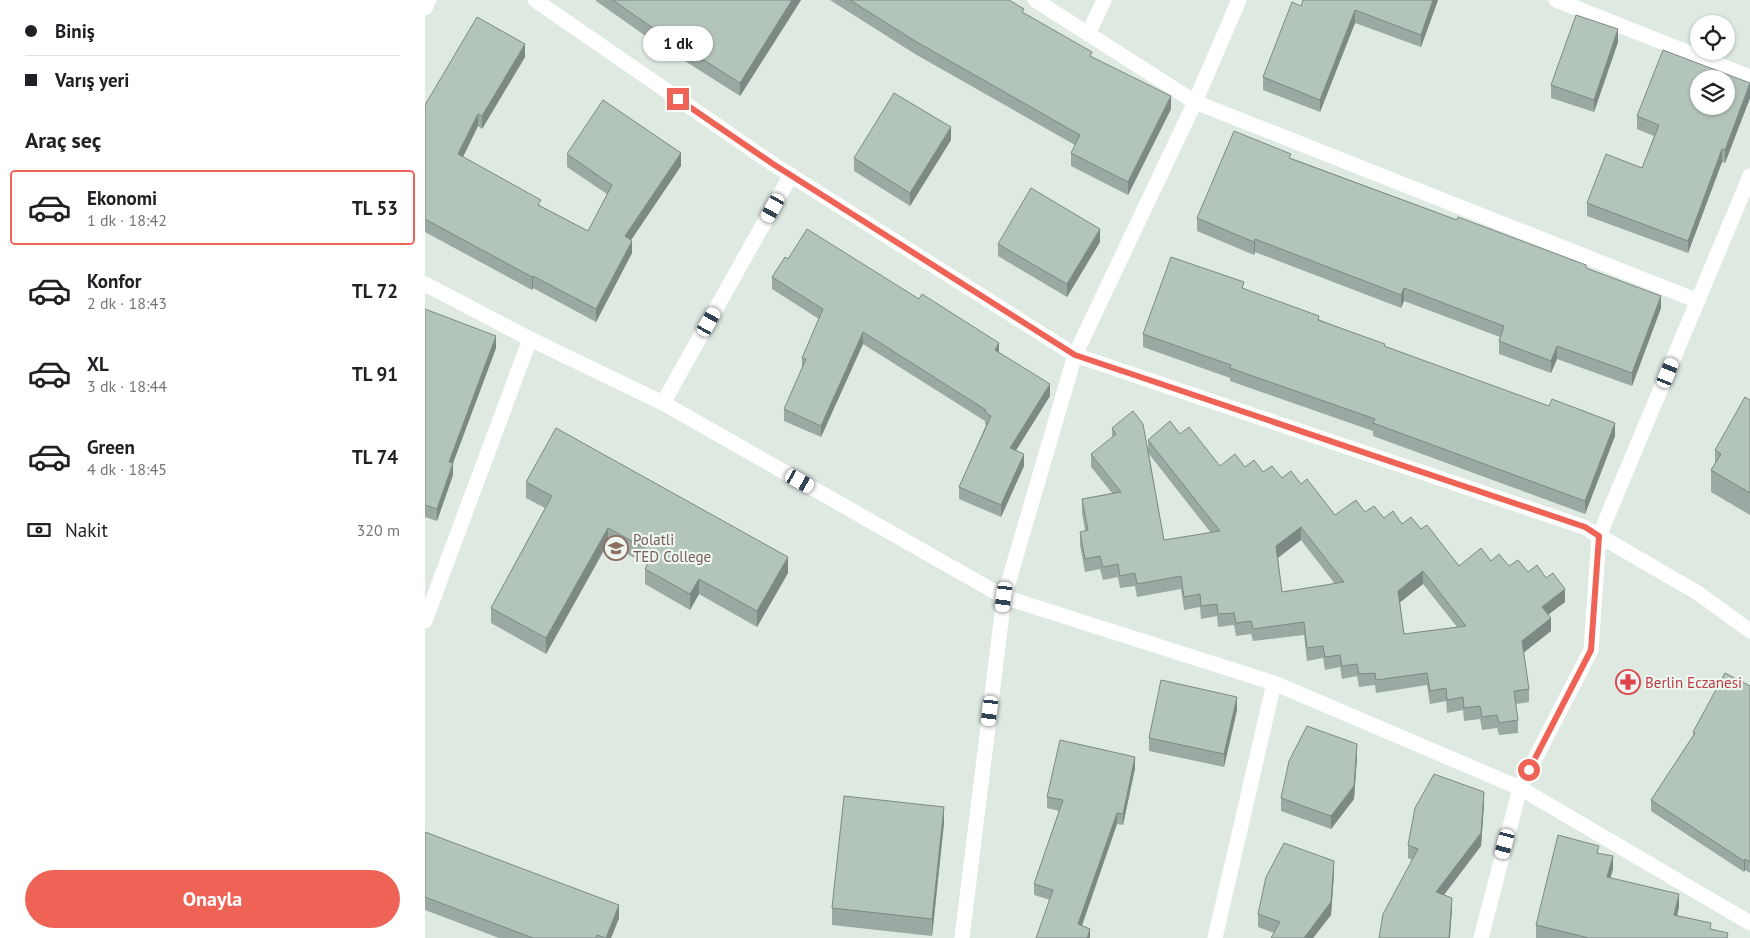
<!DOCTYPE html>
<html lang="tr">
<head>
<meta charset="utf-8">
<style>
  :root { --surface:#fff; --page:#f6f6f6; --text:#202124; --muted:#757577; --line:#e0e0e0; --accent:#ef6356 }
  body { margin:0; font-family:"PT Sans",sans-serif; background:var(--page); color:var(--text); height:100vh; display:flex; flex-direction:column; font-size:19px; white-space:nowrap }
  * { box-sizing:border-box; margin:0 }
  p { font-size:16px; color:var(--muted) }
  .icon { flex:none; width:28px; height:28px; fill:none; stroke:currentColor; stroke-width:2; stroke-linecap:round; stroke-linejoin:round }
  .map { position:relative; flex:1; overflow:hidden }
  .sheet { display:flex; flex-direction:column; background:var(--surface); width:425px }
  .sheet>* { flex:none }
  .top-card { display:grid; align-content:center; height:110px; padding:0 25px; background:var(--surface) }
  .controls { position:absolute; left:1265px; top:15px; display:grid; gap:10px }
  .controls a { display:grid; place-items:center; width:45px; height:45px; border-radius:50%; background:var(--surface); box-shadow:0 1px 4px #0004; font-size:25px }
  .end { position:absolute; width:22px; height:22px; margin:-11px; border:6px solid #ef6356; background:#fff; box-shadow:0 0 0 2px #fff }
  .from { border-radius:50% }
  .bubble { position:absolute; height:35px; border-radius:18px; background:var(--surface); box-shadow:0 1px 4px #0004; font-size:16px; font-weight:800; line-height:35px; text-align:center }
  .car { position:absolute; width:15px; height:30px; margin:-15px -8px; border-radius:6px; box-shadow:0 0 4px 1px #0007; background:linear-gradient(#fff 24%,#345 0 40%,#fff 0 76%,#345 0 86%,#fff 0) }
  .top-card b { display:flex; align-items:center; gap:18px; height:48px; font-size:19px }
  .top-card b+b { border-top:1px solid var(--line) }
  .top-card i { width:12px; height:12px; background:var(--text) }
  ul { padding:0; list-style:none }
  li { display:flex; align-items:center; gap:15px; height:75px; margin:0 10px 8px; padding:0 15px; border:2px solid transparent; border-radius:5px }
  li div { flex:1 }
  li b { display:block; font-size:19px }
  li em { font-style:normal; font-weight:800 }
  li.current { border-color:var(--accent) }
  li>.icon { width:45px; height:45px; stroke-width:1.5 }
  h2 { padding:0 25px; font-size:22px; line-height:60px }
  .pay { display:flex; align-items:center; gap:12px; height:55px; padding:0 25px; font-size:19px }
  .pay p { margin-inline-start:auto }
  .button { display:flex; gap:10px; margin-top:auto; padding:10px 25px }
  .button a { flex:1; height:58px; border-radius:30px; background:var(--accent); color:#fff; font-size:20px; font-weight:800; line-height:58px; text-align:center }
  main { display:flex; flex:1; min-height:0 }
  .map>svg:first-child { display:block }
</style>
</head>
<body>
<main>
<section class="sheet">
<div class="top-card">
<b><i class="from"></i>Biniş</b>
<b><i></i>Varış yeri</b>
</div>
<h2>Araç seç</h2>
<ul>
<li class="current"><svg class="icon" aria-label="car" viewBox="0 0 24 24"><path d="M5 17H2v-5l4-1 3-4h7l3 4 3 1v5h-3M9 17h6M6 11h13"/><circle cx="7" cy="17" r="2"/><circle cx="17" cy="17" r="2"/></svg><div><b>Ekonomi</b><p>1 dk · 18:42</p></div><em>TL 53</em></li>
<li><svg class="icon" aria-label="car" viewBox="0 0 24 24"><path d="M5 17H2v-5l4-1 3-4h7l3 4 3 1v5h-3M9 17h6M6 11h13"/><circle cx="7" cy="17" r="2"/><circle cx="17" cy="17" r="2"/></svg><div><b>Konfor</b><p>2 dk · 18:43</p></div><em>TL 72</em></li>
<li><svg class="icon" aria-label="car" viewBox="0 0 24 24"><path d="M5 17H2v-5l4-1 3-4h7l3 4 3 1v5h-3M9 17h6M6 11h13"/><circle cx="7" cy="17" r="2"/><circle cx="17" cy="17" r="2"/></svg><div><b>XL</b><p>3 dk · 18:44</p></div><em>TL 91</em></li>
<li><svg class="icon" aria-label="car" viewBox="0 0 24 24"><path d="M5 17H2v-5l4-1 3-4h7l3 4 3 1v5h-3M9 17h6M6 11h13"/><circle cx="7" cy="17" r="2"/><circle cx="17" cy="17" r="2"/></svg><div><b>Green</b><p>4 dk · 18:45</p></div><em>TL 74</em></li>
</ul>
<div class="pay"><svg class="icon" aria-label="cash" viewBox="0 0 24 24"><path d="M3 7h18v10H3z"/><circle cx="12" cy="12" r="2"/></svg>Nakit<p>320 m</p></div>
<div class="button"><a>Onayla</a></div>
</section>
<div class="map">
<svg width="1325" height="938" viewBox="0 0 1325 938">
  <rect width="100%" height="100%" fill="#dee9e2"/>
  <g fill="none" stroke-linecap="round" stroke-linejoin="round">
    <path stroke="#fff" stroke-width="15" d="M110 0 348 164 650 355 1159 527 1273 593 1325 631
      M610 0 770 102 1273 301
      M1131 0 1325 77
      M0 8 4 0
      M663 34 679 0
      M0 284 105 339 238 403 579 597 849 683 1095 788 1325 923
      M238 403 366 175
      M0 621 105 339
      M537 938 579 597 650 355 770 102 814 0
      M790 938 849 683
      M1056 938 1095 788 1166 650 1174 536 1325 176"/>
  </g>
  <path fill="#9aa9a1" fill-rule="evenodd" d="M171 0H376L315 96 222 37 171 1Z
    M405 0H584L599 13 667 57 746 109 703 195 646 166V153L650 145 490 54Z
    M878 0H1013L996 47 930 23 895 112 838 90V77L876 6Z
    M1193 42 1169 112 1126 98V85Z
    M100 57 57 129 53 126 38 157 116 206 163 231 182 194 142 167V154L256 166 206 240 207 253 171 322 108 288 107 290 0 232V105Z
    M1325 83V98L1300 163 1297 162 1263 253 1162 216V203L1217 168 1229 136 1212 129V116Z
    M526 140 485 206 429 171V158Z
    M866 158 1161 268 1236 308 1207 386 1132 359 1126 373 1074 354V341L1075 337 979 301 976 308 830 252 829 255 772 231V218Z
    M675 242 642 297 573 256V244Z
    M363 259 574 352 625 396 591 450 599 466 576 517 534 499V487L561 425 560 424V421L438 344 396 437 359 421V409L377 369V358L394 319 347 289V277Z
    M819 289 960 346 1190 436 1160 514 948 436V431L805 381V378L718 347V334Z
    M0 309 71 348 28 463V475L12 521 0 517Z
    M1325 400V515L1286 492V470L1290 464V450Z
    M687 428 723 451V440L755 434 795 466 820 467 876 484 910 515 940 512 996 529 1034 566 1066 561 1103 572 1140 602 1123 615 1126 631 1098 652 1104 689V702L1091 704 1093 720V733L1074 735 1072 728 1057 730 1055 719 1039 721 1038 710 1022 713 1021 701 1005 704 1002 685 951 693 950 685 934 687 932 676 917 679 915 667 900 670 898 658 882 661 879 635 828 641 826 634 811 636 809 625 793 627 792 616 776 619 775 607 759 610 756 589 712 597 710 586 695 588 693 577 678 580 675 569 660 572 655 545V532L660 531 657 512V499L687 493 666 467V454L687 438ZM724 454 786 533 739 540ZM876 540 910 584 857 592 853 558ZM998 584 1032 627 979 634 975 602Z
    M101 482 363 573 332 627 274 594 265 610 220 584V569L222 565 183 543 121 654 66 623V608L120 508 101 498Z
    M1325 686V873L1320 870 1319 872 1226 811V800L1268 736V732Z
    M812 710 799 767 724 751V738Z
    M932 757 929 799 906 829 856 811V798Z
    M710 768 698 825 692 824 657 926 665 938 625 900 609 895V884L634 811 622 808V797Z
    M1059 805 1056 846 1019 895 1027 910 987 860 983 858V845Z
    M519 823 507 936 407 925V908Z
    M0 832 194 918 186 938H74L0 910Z
    M1174 853 1188 869 1185 878 1254 907 1252 916 1286 930 1303 938H1111V925Z
    M909 874 906 915 888 938H846L849 933 833 927V914Z"/>
  <path fill="#7d8983" d="M367 0H376L315 96V83Z
    M1008 0H1013L996 47V35Z
    M930 10V23L895 112V100Z
    M1193 29V42L1169 112V100Z
    M100 44V57L57 129V116Z
    M1325 85V98L1300 163V150Z
    M746 96V109L703 195V182Z
    M53 114V126L33 167V154Z
    M526 127V140L485 206V193Z
    M1297 149V162L1263 253V241Z
    M256 153V166L200 249V236Z
    M675 229V242L642 297V284Z
    M830 239V252L829 255V242Z
    M207 241V253L171 322V309Z
    M108 276V288L107 290V277Z
    M979 288V301L976 308V295Z
    M1236 296V308L1207 386V373Z
    M438 332V344L396 437V426Z
    M71 336V348L24 474V462Z
    M574 343V355L570 350Z
    M1132 346V359L1126 373V361Z
    M625 384V396L585 460V448Z
    M1190 423V436L1160 514V501Z
    M599 454V466L576 517V505Z
    M28 463V475L12 521V509Z
    M876 527V540L851 559V546Z
    M183 528V543L121 654V638Z
    M363 557V573L332 627V611Z
    M998 571V584L973 604V591Z
    M274 579V594L265 610V594Z
    M1140 589V602L1117 619V607Z
    M1126 618V631L1097 654V641Z
    M812 697V710L799 767V754Z
    M932 744V757L929 799 906 829V816Z
    M710 757V768L698 825V814Z
    M1059 792V805L1056 846 1011 905V892Z
    M519 807V823L507 936V919Z
    M692 813V824L653 936V924Z
    M1188 856V869L1182 890V877Z
    M1320 859V870L1319 872V861Z
    M909 861V874L906 915 888 938H879Z
    M1254 894V907L1249 928V915Z
    M1027 898V910L1025 938H1024Z
    M194 905V918L186 938H181Z
    M665 929V938H662Z"/>
  <path fill="#b3c4bb" stroke="#7d8983" fill-rule="evenodd" d="M188 0H367L315 83 222 24Z
    M425 0H584L599 9 597 12 667 52 665 56 746 96 703 182 646 153 655 135 490 41Z
    M878 0H1008L996 35 930 10 895 100 838 77 867 2 876 6Z
    M1151 15 1193 29 1169 100 1126 85Z
    M52 17 100 44 57 116 53 114 33 154 116 200 113 205 163 231 187 185 142 154 178 100 256 153 200 236 207 241 171 309 108 276 107 277 0 219V105Z
    M1238 50 1325 83 1300 150 1297 149 1263 241 1162 203 1181 154 1217 168 1234 125 1212 116ZM1274 79H1301V106H1274Z
    M469 93 526 127 485 193 429 158Z
    M809 131 866 154 864 158 1032 220 1033 217 1161 265V268L1236 296 1207 373 1132 346 1126 361 1074 341 1079 326 979 288 976 295 830 239 829 242 772 218Z
    M606 188 675 229 642 284 573 244Z
    M382 229 494 299 497 294 574 343 570 350 625 384 585 448 599 454 576 505 534 487 566 416 560 412 561 410 438 332 396 426 359 409 381 359 377 358 398 309 347 277 360 257 363 259Z
    M746 257 819 282 817 288 894 316 893 320 960 344 959 346 1124 406 1127 399 1190 423 1160 501 948 423 950 419 805 368 806 365 718 334Z
    M0 309 71 336 24 462 28 463 12 509 0 505Z
    M1320 397 1325 400V493L1286 470 1296 454 1290 450Z
    M708 411 718 424 739 540 795 531 723 440 745 421 755 434 764 427 795 466 810 454 820 467 829 460 838 472 847 466 857 478 866 471 876 484 882 479 910 515 931 500 940 512 949 506 959 518 968 511 977 524 986 517 996 529 1002 525 1034 566 1056 548 1066 561 1074 554 1084 566 1093 560 1103 572 1112 565 1121 578 1128 573 1140 589 1117 607 1126 618 1097 641 1104 689 1089 691 1093 720 1074 723 1072 715 1057 717 1055 706 1039 708 1038 697 1022 700 1021 688 1005 691 1002 673 951 680 950 673 934 674 932 664 917 666 915 655 900 657 898 646 882 648 879 622 828 629 826 621 811 623 809 613 793 614 792 604 776 606 775 594 759 597 756 576 712 584 710 573 695 576 693 564 678 567 675 556 660 559 655 532 663 530 657 499 696 492 666 454 691 434 687 428ZM876 527 919 582 857 592 851 546ZM998 571 1041 626 979 634 973 591Z
    M131 428 363 557 332 611 274 579 265 594 220 569 229 553 183 528 121 638 66 608 127 496 101 482Z
    M1300 673 1325 686V862L1320 859 1319 861 1226 800 1270 733 1268 732Z
    M736 680 812 697 799 754 724 738Z
    M882 726 932 744 929 786 906 816 856 798 864 761Z
    M635 740 710 757 698 814 692 813 653 924 665 929 662 938H611L628 890 609 884 638 800 622 797Z
    M1009 774 1059 792 1056 833 1011 892 1027 898 1024 938H954L958 914 993 849 983 845 990 808Z
    M419 796 519 807 507 919 407 908Z
    M0 832 194 905 181 938 172 935 171 938H108L0 897Z
    M1133 835 1174 846 1172 853 1188 856 1182 877 1254 894 1249 915 1286 923 1285 929 1303 933 1302 938H1164L1111 925Z
    M859 843 909 861 906 902 879 938H846L855 922 833 914 841 877Z"/>
  <g fill="none" stroke-linecap="round" stroke-linejoin="round">
    <path stroke="#ef6356" stroke-width="6" d="M253 99 348 164 650 355 1160 527 1174 536 1166 650 1104 770"/>
  </g>
  <defs>
    <symbol id="school-ring" viewBox="-11 -11 22 22"><circle r="9.5" fill="#eef6f1" stroke="#8d6e63" stroke-width="1.5"/><path d="M0-5L7-2L0 1L-7-2ZM-4 1L0 2.5L4 1V4Q0 6-4 4Z" fill="#8d6e63"/></symbol>
    <symbol id="pharmacy-ring" viewBox="-11 -11 22 22"><circle r="9.5" fill="#eef6f1" stroke="#e0444e" stroke-width="1.5"/><path d="M-2-6h4v4h4v4h-4v4h-4v-4h-4v-4h4Z" fill="#e0444e"/></symbol>
  </defs>
  <g fill-rule="evenodd">
    <use href="#school-ring" x="177" y="534" width="28" height="28"/>
    <use href="#pharmacy-ring" x="1189" y="668" width="28" height="28"/>
  </g>
  <g text-anchor="middle" dominant-baseline="central" stroke-width="4.5" stroke-linejoin="round" paint-order="stroke">
    <g font-size="15" fill="#785e54" stroke="#eef6f1" text-anchor="start">
      <text x="208" y="539">Polatli<tspan x="208" dy="17">TED College</tspan></text>
    </g>
    <g font-size="15" fill="#be3a42" stroke="#eef6f1" text-anchor="start">
      <text x="1220" y="682">Berlin Eczanesi</text>
    </g>
  </g>
</svg>
<div class="controls">
<a><svg class="icon" aria-label="locate" viewBox="0 0 24 24"><circle cx="12" cy="12" r="6"/><path d="M12 2v4M12 18v4M2 12h4M18 12h4"/></svg></a>
<a><svg class="icon" aria-label="layers" viewBox="0 0 24 24"><path d="M12 4l9 5-9 5-9-5zM3 14l9 5 9-5"/></svg></a>
</div>
<i class="end from" style="left:1104px;top:770px"></i>
<i class="end" style="left:253px;top:99px"></i>
<div class="bubble" style="left:218px;top:26px;width:70px">1 dk</div>
<i class="car" style="left:348px;top:208px;rotate:209deg"></i>
<i class="car" style="left:284px;top:322px;rotate:29deg"></i>
<i class="car" style="left:1243px;top:373px;rotate:22deg"></i>
<i class="car" style="left:375px;top:481px;rotate:119deg"></i>
<i class="car" style="left:579px;top:597px;rotate:187deg"></i>
<i class="car" style="left:565px;top:711px;rotate:187deg"></i>
<i class="car" style="left:1080px;top:844px;rotate:195deg"></i>
</div>
</main>
</body>
</html>
